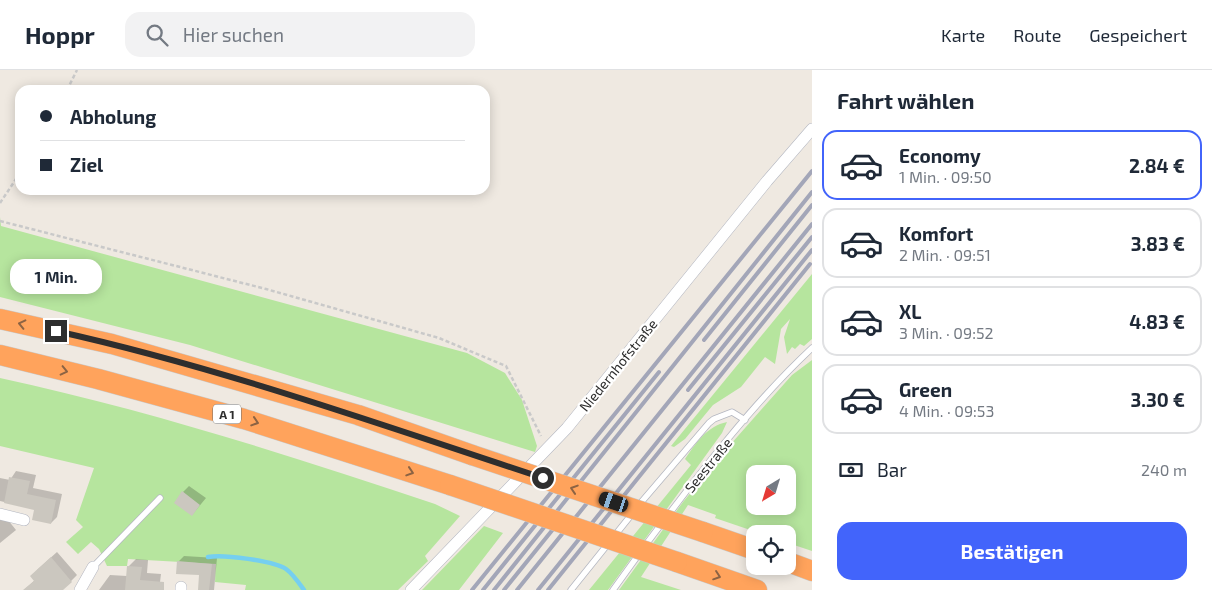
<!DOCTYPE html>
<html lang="de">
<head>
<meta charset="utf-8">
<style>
  :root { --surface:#fff; --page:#f2f2f3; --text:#1f2937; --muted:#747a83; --line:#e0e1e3; --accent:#4264fb }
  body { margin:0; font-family:"Exo 2",sans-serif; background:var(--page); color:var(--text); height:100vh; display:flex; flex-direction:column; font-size:19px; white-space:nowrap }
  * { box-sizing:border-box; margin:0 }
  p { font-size:16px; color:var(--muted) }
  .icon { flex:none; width:28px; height:28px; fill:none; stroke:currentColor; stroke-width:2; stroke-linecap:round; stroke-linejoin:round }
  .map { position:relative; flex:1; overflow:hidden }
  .details { display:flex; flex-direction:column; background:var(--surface); width:400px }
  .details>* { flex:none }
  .banner { position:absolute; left:15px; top:15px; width:475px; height:110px; border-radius:15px; box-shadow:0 2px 12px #0003; display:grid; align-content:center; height:110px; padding:0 25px; background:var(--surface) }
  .needle { width:32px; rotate:218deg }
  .fabs { position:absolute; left:746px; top:395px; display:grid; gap:10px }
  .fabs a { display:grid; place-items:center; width:50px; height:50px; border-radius:10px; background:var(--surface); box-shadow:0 2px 12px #0003; font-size:25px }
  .end { position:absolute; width:22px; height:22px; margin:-11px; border:6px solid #2e2e2e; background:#fff; box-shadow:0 0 0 2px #fff }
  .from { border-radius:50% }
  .bubble { position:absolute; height:35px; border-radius:15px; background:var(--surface); box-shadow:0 2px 12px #0003; font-size:16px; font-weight:700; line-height:35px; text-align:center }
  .car { position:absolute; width:15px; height:30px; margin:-15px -8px; border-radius:6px; box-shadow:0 0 4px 1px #0007; background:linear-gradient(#222 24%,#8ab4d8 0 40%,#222 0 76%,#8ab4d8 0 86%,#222 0) }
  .banner b { display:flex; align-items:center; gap:18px; height:48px; font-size:19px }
  .banner b+b { border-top:1px solid var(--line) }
  .banner i { width:12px; height:12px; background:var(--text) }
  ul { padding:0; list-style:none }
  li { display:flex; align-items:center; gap:15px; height:70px; margin:0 10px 8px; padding:0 15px; border:2px solid var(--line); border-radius:15px }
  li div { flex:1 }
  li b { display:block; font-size:19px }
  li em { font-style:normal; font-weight:700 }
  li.current { border-color:var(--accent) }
  li>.icon { width:45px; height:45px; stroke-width:1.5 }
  h2 { padding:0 25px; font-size:22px; line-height:60px }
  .pay { display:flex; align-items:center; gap:12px; height:55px; padding:0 25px; font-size:19px }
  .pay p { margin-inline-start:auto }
  .action { display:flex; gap:10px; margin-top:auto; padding:10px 25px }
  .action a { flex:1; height:58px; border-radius:15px; background:var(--accent); color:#fff; font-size:20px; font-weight:700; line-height:58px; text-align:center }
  header { display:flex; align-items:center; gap:30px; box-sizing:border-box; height:70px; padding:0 25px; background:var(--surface); border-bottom:1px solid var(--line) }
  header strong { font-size:24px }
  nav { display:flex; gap:28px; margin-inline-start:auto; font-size:18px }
  .search { width:350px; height:45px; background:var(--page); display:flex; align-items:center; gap:12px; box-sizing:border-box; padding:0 18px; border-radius:15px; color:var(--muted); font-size:19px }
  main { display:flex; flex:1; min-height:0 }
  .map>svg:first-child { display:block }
</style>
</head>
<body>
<header>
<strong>Hoppr</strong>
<div class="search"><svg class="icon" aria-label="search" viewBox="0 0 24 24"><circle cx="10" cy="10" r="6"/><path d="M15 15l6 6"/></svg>Hier suchen</div>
<nav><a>Karte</a><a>Route</a><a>Gespeichert</a></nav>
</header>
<main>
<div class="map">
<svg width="812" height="520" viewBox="0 0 812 520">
  <rect width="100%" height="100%" fill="#efe9e1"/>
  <path fill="#b6e59e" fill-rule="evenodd" d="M0 147 1 156 467 283 505 303 522 330 537 376 535 382 190 275 0 227Z
    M812 204V269L804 276 800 274 795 279 792 277 787 284 784 267 790 249 781 259 775 294 765 287 741 317 713 335 685 369 674 377 671 376Z
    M812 286V481L788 473V464H762L715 448 716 445 688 435 641 507 681 520H619L683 432 730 375 792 305 812 290ZM755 404H788V436H755Z
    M0 308C148 340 292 386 435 434L460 446 425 486 428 491 398 520H245L246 515 215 512 216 494 128 489 127 496H107L99 479 91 472 78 484 66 472 83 457 76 450 94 398 0 376Z
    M727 352 722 363 608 520H589L691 395 685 389C696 373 707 356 727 352Z
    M484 456 503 463 459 520H422Z"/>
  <path fill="#0003" d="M16 401 36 405 33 418 62 424 57 447 51 453 35 439 0 431V408L10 410Z
    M189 416 206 428 192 445 183 422Z
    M4 445 16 460 0 473V447Z
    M57 482 77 505 62 520H24L35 510 37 500Z
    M184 486 217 488 214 520H199L200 504 178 492Z
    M136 489 148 490 147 503 161 504 159 520H99L110 505 127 506 128 497Z"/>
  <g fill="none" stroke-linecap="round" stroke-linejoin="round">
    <path stroke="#75cff0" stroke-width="4.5" d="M208 487C223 484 274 491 286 499 293 504 299 513 304 520"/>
  </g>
  <path fill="#cbc7bf" d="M9 407 30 411 27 424 56 430 51 454 32 450 34 440 4 433Z
    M182 421 200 435 192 446 174 433Z
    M51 487 72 512 63 520H23L34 511 30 506Z
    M177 491 212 494 209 520H198L199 505 176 504Z
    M127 496 142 497 140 510 164 512V520H125Z"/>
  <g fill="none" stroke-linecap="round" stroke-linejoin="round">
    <defs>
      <path id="lane" d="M638 436 709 353 714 349 732 342 745 350
        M644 477C696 408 749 337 812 278
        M93 497 160 428
        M571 520 632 444
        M613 520 639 484"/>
      <path id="street" d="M0 444 24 450
        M80 520 93 497
        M181 520V517
        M411 520 567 358 767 111 812 59"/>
      <path id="highway" d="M0 249 112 274 358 345 472 385
        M0 285 98 309 244 349 450 415
        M703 462 755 480
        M677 492 757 520
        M788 492 812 501"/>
    </defs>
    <use href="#lane" stroke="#b4b7c1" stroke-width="7"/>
    <use href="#street" stroke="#b4b7c1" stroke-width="12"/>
    <use href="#highway" stroke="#c9c9c9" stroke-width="21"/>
    <path stroke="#c9c9c9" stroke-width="2.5" stroke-dasharray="4 2.5" stroke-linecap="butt" d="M67 20 77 0
      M0 133 20 103
      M0 151 266 219 439 268 506 296 541 366"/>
    <use href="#lane" stroke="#fff" stroke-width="5.5"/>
    <use href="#street" stroke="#fff" stroke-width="11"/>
    <use href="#highway" stroke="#ffa35c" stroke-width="20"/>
    <path stroke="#a3a6b8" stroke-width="4" d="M704 270 812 135
      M688 320 812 167
      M472 520 812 101
      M483 520 659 302
      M494 520 812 122
      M504 520 554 458
      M517 520 812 154
      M538 520 812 180
      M548 520 810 194"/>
    <defs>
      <path id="highway-bridge" d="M472 385 703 462
        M450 415 677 492"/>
    </defs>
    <use href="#highway-bridge" stroke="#c9c9c9" stroke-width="21" stroke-linecap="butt"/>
    <use href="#highway-bridge" stroke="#ffa35c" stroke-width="20"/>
  </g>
  <defs><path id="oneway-chevron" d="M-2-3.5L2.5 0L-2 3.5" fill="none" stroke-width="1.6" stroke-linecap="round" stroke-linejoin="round" transform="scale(1.25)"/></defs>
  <g stroke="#8c6343">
    <use href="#oneway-chevron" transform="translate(22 254) rotate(-167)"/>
    <use href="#oneway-chevron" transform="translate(64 301) rotate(13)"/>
    <use href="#oneway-chevron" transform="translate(255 352) rotate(18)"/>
    <use href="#oneway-chevron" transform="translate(410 402) rotate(18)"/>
    <use href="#oneway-chevron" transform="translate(574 419) rotate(-162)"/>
    <use href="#oneway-chevron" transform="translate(717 506) rotate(19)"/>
  </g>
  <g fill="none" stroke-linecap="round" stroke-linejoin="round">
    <path stroke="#2e2e2e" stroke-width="6" d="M56 261C222 298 382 355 543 408"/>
  </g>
  <g text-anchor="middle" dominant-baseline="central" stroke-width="4.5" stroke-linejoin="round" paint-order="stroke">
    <rect fill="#fff" stroke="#6d6d6d" stroke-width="1" x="213" y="334.5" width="28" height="19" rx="4"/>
    <g font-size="12" font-weight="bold" fill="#2e2e2e">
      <text x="227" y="344">A 1</text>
    </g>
    <g font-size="14" fill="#2e2e2e" stroke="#fff">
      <text transform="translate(618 295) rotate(-51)">Niedernhofstraße</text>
      <text transform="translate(708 395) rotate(-51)">Seestraße</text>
    </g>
  </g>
</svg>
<div class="fabs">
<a><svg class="needle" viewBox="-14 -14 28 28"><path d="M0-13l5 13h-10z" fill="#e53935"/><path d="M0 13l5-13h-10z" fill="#747a83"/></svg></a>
<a><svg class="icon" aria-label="locate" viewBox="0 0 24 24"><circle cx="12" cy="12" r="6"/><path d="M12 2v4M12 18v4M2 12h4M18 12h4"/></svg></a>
</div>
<i class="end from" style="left:543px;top:408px"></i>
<i class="end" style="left:56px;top:261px"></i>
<div class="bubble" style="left:10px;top:189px;width:92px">1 Min.</div>
<i class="car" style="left:614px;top:432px;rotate:289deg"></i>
<div class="banner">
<b><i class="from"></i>Abholung</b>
<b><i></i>Ziel</b>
</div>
</div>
<section class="details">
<h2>Fahrt wählen</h2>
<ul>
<li class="current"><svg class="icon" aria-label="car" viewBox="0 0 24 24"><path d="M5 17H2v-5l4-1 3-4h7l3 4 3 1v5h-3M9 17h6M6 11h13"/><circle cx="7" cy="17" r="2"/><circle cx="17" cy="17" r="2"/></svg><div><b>Economy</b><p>1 Min. · 09:50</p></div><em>2.84 €</em></li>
<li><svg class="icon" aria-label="car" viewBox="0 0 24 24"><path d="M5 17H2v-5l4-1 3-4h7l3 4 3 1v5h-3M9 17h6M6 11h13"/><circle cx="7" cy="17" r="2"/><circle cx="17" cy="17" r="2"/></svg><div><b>Komfort</b><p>2 Min. · 09:51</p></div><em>3.83 €</em></li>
<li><svg class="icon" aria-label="car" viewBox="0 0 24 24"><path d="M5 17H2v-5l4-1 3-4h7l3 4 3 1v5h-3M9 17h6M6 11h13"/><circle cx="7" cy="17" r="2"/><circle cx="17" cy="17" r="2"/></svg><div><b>XL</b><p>3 Min. · 09:52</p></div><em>4.83 €</em></li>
<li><svg class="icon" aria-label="car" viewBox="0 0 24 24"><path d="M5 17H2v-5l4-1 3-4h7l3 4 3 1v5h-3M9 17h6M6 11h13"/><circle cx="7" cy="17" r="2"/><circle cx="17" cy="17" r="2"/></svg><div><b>Green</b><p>4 Min. · 09:53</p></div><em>3.30 €</em></li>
</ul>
<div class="pay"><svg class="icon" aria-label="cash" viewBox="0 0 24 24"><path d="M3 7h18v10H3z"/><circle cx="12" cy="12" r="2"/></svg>Bar<p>240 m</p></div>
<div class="action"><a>Bestätigen</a></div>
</section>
</main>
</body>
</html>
